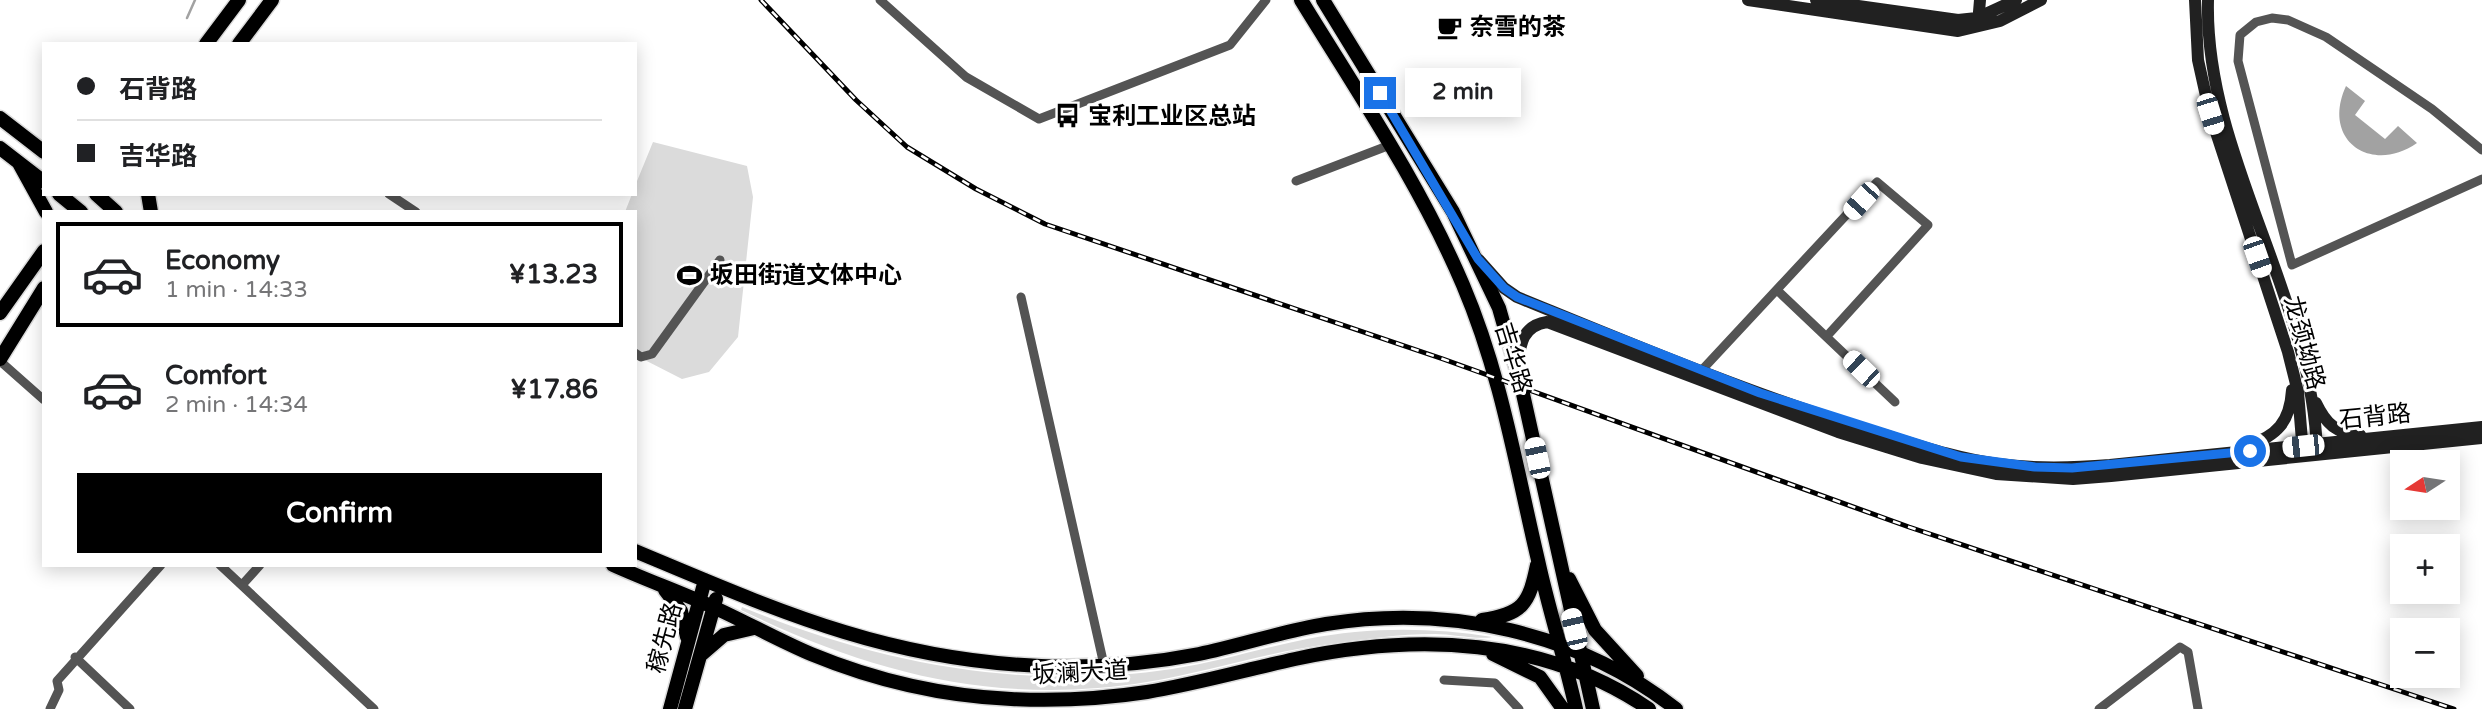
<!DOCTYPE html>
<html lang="en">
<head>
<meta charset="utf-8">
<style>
  :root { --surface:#fff; --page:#f6f6f6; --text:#202124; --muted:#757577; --line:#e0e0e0; --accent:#000 }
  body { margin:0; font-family:"Varela Round","Noto Sans SC",sans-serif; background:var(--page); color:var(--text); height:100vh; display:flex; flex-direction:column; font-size:26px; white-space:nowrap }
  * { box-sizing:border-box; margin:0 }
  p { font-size:23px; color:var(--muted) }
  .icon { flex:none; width:38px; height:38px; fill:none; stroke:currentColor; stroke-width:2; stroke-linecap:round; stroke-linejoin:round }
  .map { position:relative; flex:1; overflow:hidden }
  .panel { position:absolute; left:42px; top:210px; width:595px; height:357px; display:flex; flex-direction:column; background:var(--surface); border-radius:0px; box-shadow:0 4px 18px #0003 }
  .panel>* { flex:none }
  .guide { position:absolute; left:42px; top:42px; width:595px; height:154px; border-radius:0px; box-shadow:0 4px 18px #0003; display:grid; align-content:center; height:154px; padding:0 35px; background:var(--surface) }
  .needle { width:46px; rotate:258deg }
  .fabs { position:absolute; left:2390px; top:450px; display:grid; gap:14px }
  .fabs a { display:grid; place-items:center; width:70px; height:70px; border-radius:0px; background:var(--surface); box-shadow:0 4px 18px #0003; font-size:35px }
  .end { position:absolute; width:32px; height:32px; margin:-16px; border:9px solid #1a73e8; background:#fff; box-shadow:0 0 0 4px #fff }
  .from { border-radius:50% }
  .bubble { position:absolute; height:49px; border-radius:0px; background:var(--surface); box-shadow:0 4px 18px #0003; font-size:23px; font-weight:700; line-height:49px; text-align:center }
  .car { position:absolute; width:21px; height:42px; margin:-21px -10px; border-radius:9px; box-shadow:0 0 5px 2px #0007; background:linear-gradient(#fff 24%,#345 0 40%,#fff 0 76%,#345 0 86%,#fff 0) }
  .guide b { display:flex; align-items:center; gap:24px; height:66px; font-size:26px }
  .guide b+b { border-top:2px solid var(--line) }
  .guide i { width:18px; height:18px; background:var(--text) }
  ul { padding:12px 0 0; list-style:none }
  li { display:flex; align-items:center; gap:21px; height:105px; margin:0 14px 10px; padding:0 21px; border:4px solid transparent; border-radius:0px }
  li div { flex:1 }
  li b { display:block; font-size:26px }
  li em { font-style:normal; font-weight:700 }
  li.active { border-color:var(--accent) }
  li>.icon { width:63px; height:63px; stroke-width:1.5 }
  .cta { display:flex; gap:14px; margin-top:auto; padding:14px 35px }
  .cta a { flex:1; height:80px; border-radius:0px; background:var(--accent); color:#fff; font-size:28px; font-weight:700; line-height:80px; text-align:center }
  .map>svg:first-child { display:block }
</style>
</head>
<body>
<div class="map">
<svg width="2482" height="709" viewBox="0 0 2482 709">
  <rect width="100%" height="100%" fill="#fff"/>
  <path fill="#dbdbdb" d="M653 142 747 166 753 197 738 337 709 372 682 379 635 355V212H625L632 194H635V186Z
    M742 607C879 664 1023 691 1172 669 1218 662 1262 648 1307 639 1368 627 1430 627 1492 637 1477 640 1452 634 1435 634 1400 634 1364 639 1329 644 1267 652 1208 672 1147 682 999 706 873 674 741 610Z"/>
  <path fill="#a2a2a2" d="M2346 86 2365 101 2355 115 2385 139 2398 126 2417 143C2371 175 2321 140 2346 86Z"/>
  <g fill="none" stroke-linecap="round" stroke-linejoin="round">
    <path stroke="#a2a2a2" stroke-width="2.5" d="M187 18 195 0"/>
    <defs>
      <path id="primary" d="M1301 0C1358 93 1420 184 1463 285 1501 374 1516 467 1538 560 1549 611 1565 659 1576 709
        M1323 0 1453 212 1499 308 1521 385 1593 709
        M206 44 239 0
        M239 44 272 0
        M0 118 44 152
        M0 148 44 182
        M19 163 46 212
        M59 194 81 212
        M96 194 116 212
        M148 194 151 212
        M0 313 44 251
        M0 359 44 288
        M635 551C776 610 886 660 1041 666 1093 668 1148 664 1199 654 1242 645 1283 631 1326 624 1448 604 1578 632 1676 709
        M613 565C646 580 680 592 713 607 746 622 778 640 811 654 874 680 943 696 1011 699 1057 701 1102 699 1147 692 1196 684 1245 670 1295 659 1416 633 1544 637 1649 709
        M1569 579 1595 630 1637 676
        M665 590 681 611 687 637
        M1482 620C1523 614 1529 604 1537 565
        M702 654 724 635 754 628
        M1493 654 1540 677 1563 709
        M670 709 705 580
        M685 709 716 599"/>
    </defs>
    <use href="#primary" stroke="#dbdbdb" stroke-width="17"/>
    <path stroke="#545454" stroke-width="9" d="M880 0 966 77 1039 119 1230 45 1266 0
      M2482 150 2432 109 2326 37 2288 20 2272 18 2256 22 2240 35 2238 61 2292 265 2482 179
      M1296 181 1390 145
      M389 194 416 212
      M1778 291 1895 402
      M1021 297 1104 665
      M635 353 641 357 652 354 720 260
      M0 361 44 400
      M1701 371 1877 182 1928 225 1827 336
      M220 565 374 709
      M242 585 260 565
      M75 657 130 709
      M1444 680 1495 683 1519 709
      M50 709 59 690 57 681 161 565
      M2099 709 2180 647 2188 652 2198 709"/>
    <path stroke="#212121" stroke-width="12" d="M1748 0 1958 31 2000 21 2041 0
      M1816 0 1958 20 1977 18 2016 0
      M2195 0 2198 60 2210 114 2288 352 2298 392 2303 453
      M2208 0C2204 155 2312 295 2317 451
      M1978 24 1980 0
      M1479 260 1504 288 1517 297C1632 344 1746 392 1865 429 1909 442 1952 458 1998 464 2035 469 2072 468 2110 465L2482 427
      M1517 369C1520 346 1521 326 1547 322L1838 432 1922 458 1996 474 2073 479 2111 476 2482 438
      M2316 403C2326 424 2336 433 2360 435
      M2247 446C2277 436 2290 422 2292 390"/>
    <use href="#primary" stroke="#000" stroke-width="14"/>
    <defs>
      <path id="rail" d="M761 0 856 100 907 147 976 189 1045 224 1443 359 1909 527 2454 709"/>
    </defs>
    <use href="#rail" stroke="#000" stroke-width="5"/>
    <use href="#rail" stroke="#fff" stroke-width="2.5" stroke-dasharray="8" stroke-linecap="butt"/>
  </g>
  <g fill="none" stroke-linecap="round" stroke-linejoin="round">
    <path stroke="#1a73e8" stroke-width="9" d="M1380 93 1478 259 1504 288 1517 297 1760 393 1961 457 2035 467 2072 468 2250 451"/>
  </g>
  <defs>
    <symbol id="cafe-bare" viewBox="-9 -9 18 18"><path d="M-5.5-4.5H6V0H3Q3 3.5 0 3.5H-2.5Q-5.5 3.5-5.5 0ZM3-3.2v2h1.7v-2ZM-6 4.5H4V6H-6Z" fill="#000" stroke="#fff" stroke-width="2.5" paint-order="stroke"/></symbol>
    <symbol id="bus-bare" viewBox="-9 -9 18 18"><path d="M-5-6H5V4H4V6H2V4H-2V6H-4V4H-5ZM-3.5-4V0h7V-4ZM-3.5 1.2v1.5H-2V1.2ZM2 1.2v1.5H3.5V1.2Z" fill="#000" stroke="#fff" stroke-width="2.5" paint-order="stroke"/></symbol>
    <symbol id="stadium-bare" viewBox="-9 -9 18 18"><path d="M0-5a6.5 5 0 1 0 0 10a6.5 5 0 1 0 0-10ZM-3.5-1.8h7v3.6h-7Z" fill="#000" stroke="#fff" stroke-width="2.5" paint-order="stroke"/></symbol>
  </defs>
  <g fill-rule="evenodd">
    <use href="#cafe-bare" x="1432" y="10" width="35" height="35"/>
    <use href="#bus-bare" x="1050" y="98" width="35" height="35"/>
    <use href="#stadium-bare" x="672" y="258" width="35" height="35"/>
  </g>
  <g text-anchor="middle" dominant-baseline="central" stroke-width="6" stroke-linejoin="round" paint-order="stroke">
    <g font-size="24" font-weight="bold" fill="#000" stroke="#fff" text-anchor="start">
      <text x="1470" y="27">奈雪的茶</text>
      <text x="1088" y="116">宝利工业区总站</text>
      <text x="710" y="275">坂田街道文体中心</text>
    </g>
    <g font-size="24" fill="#000" stroke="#fff">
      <text transform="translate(2304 343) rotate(75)">龙颈坳路</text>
      <text transform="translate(1513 358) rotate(73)">吉华路</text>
      <text transform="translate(2375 417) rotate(-6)">石背路</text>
      <text transform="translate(665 638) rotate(-75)">稼先路</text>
      <text transform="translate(1080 673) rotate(-3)">坂澜大道</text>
    </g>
  </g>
</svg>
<div class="fabs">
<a><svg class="needle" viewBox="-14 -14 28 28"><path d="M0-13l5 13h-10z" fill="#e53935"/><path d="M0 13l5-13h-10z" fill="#757577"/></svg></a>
<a>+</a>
<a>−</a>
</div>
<i class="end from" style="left:2250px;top:451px"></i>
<i class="end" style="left:1380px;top:93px"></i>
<div class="bubble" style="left:1405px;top:68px;width:116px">2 min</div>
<i class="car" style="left:2210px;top:114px;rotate:163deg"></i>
<i class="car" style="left:1861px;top:201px;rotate:222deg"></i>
<i class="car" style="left:2257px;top:257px;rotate:161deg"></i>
<i class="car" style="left:1861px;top:369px;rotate:314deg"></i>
<i class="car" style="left:2303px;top:446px;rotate:264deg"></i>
<i class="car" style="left:1537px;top:458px;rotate:348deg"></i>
<i class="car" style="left:1574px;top:629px;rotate:347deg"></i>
<div class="guide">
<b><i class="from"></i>石背路</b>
<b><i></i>吉华路</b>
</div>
<section class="panel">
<ul>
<li class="active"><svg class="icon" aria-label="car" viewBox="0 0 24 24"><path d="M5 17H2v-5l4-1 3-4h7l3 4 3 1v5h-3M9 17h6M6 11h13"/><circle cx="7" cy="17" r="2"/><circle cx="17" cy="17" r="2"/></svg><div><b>Economy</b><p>1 min · 14:33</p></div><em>¥13.23</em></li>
<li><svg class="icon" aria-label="car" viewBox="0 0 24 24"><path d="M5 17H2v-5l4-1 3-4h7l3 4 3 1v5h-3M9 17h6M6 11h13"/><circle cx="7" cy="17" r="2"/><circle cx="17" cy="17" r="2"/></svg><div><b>Comfort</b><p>2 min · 14:34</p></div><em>¥17.86</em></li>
</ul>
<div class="cta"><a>Confirm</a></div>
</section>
</div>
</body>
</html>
